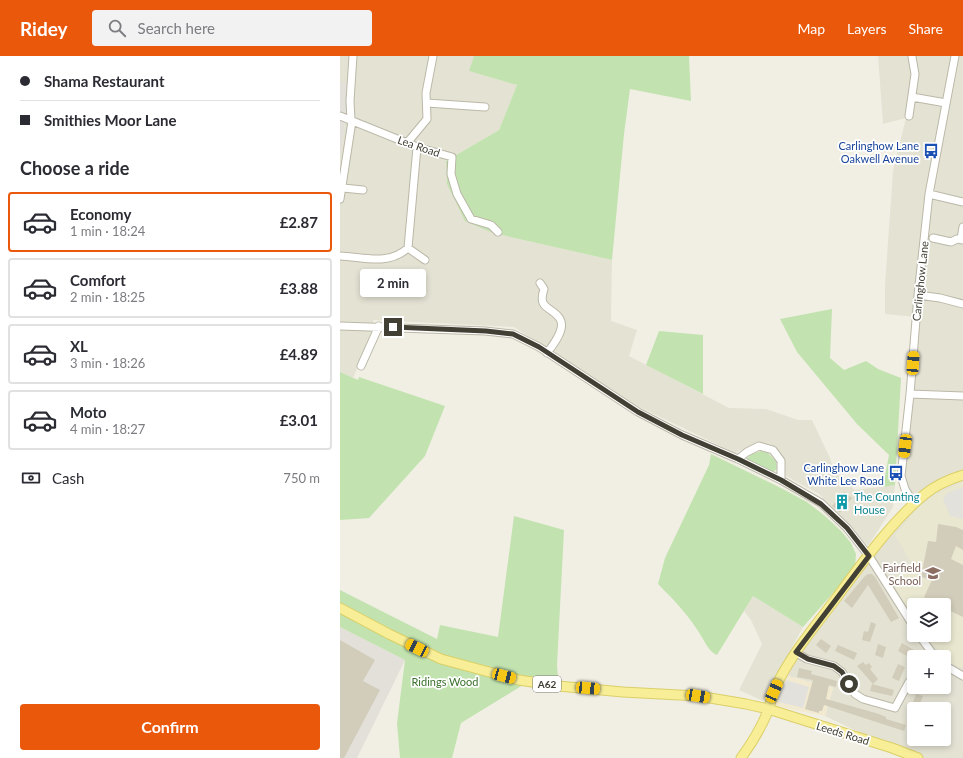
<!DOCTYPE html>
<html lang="en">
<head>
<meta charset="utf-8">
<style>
  :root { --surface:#fff; --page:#f2f2f3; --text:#2b2b33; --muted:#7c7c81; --line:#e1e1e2; --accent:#ea580c }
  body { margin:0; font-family:Lato,sans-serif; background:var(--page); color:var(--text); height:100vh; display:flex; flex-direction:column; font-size:15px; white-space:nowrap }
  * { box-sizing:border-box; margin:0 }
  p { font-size:13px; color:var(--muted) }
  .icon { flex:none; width:22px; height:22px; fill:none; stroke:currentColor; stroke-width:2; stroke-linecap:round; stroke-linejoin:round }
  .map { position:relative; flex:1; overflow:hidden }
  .sheet { display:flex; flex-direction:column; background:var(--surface); width:340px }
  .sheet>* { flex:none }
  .top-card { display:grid; align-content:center; height:88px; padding:0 20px; background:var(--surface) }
  .tools { position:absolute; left:567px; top:542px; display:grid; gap:8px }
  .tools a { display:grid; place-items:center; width:44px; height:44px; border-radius:4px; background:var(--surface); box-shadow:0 2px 6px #0003; font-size:20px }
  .end { position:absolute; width:18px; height:18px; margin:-9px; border:5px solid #424034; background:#fff; box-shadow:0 0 0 2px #fff }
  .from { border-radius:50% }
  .bubble { position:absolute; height:28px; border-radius:4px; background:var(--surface); box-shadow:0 2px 6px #0003; font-size:13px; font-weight:700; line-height:28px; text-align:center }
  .car { position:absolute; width:12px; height:24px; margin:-12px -6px; border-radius:5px; box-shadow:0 0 3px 1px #0007; background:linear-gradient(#f5c518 24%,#345 0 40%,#f5c518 0 76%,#345 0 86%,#f5c518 0) }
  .top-card b { display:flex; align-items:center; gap:14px; height:38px; font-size:15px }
  .top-card b+b { border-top:1px solid var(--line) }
  .top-card i { width:10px; height:10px; background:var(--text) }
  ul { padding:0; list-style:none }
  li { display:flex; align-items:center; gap:12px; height:60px; margin:0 8px 6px; padding:0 12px; border:2px solid var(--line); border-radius:4px }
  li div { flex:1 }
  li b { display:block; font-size:15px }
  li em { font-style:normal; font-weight:700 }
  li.active { border-color:var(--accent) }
  li>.icon { width:36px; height:36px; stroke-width:1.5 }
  h2 { padding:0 20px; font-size:18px; line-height:48px }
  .pay { display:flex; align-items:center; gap:10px; height:44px; padding:0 20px; font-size:15px }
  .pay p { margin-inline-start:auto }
  .action { display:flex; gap:8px; margin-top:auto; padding:8px 20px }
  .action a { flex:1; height:46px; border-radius:4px; background:var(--accent); color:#fff; font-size:16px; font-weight:700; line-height:46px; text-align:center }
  header { display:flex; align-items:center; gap:24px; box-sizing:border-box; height:56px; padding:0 20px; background:var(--accent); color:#fff }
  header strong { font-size:19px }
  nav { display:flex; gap:22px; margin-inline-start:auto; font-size:14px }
  .search { width:280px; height:36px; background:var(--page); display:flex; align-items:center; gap:10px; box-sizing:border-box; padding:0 14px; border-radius:4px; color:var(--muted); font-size:15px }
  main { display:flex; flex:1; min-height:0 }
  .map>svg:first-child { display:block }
</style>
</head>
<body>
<header>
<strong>Ridey</strong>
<div class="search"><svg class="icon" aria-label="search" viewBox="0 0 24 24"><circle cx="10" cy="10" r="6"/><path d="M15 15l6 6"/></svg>Search here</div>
<nav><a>Map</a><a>Layers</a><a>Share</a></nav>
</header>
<main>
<section class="sheet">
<div class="top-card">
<b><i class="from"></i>Shama Restaurant</b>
<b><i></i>Smithies Moor Lane</b>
</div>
<h2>Choose a ride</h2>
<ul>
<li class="active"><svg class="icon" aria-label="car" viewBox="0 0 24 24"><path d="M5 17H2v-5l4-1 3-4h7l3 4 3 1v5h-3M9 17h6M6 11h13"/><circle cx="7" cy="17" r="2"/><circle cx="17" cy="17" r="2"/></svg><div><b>Economy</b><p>1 min · 18:24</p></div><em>£2.87</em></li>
<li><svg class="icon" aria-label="car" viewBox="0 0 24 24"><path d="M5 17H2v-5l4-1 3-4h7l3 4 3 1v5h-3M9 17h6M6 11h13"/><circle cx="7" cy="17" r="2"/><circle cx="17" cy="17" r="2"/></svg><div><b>Comfort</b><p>2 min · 18:25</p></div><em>£3.88</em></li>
<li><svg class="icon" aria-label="car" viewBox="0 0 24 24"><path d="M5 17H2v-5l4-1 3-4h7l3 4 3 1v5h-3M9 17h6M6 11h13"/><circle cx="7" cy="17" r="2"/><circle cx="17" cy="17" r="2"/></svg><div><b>XL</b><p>3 min · 18:26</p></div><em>£4.89</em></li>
<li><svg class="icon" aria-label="car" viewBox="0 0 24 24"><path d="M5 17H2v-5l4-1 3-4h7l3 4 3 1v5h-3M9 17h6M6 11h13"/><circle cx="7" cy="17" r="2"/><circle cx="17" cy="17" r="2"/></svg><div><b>Moto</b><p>4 min · 18:27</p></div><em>£3.01</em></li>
</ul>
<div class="pay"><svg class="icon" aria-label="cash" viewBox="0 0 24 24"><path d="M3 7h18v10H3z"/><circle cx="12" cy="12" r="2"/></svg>Cash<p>750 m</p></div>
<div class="action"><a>Confirm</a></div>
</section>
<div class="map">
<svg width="623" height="702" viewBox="0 0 623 702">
  <rect width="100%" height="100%" fill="#f1efe4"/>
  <path fill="#e4e2d3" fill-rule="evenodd" d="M0 0H134L130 15 177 29 159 74 106 105 153 177 272 204 271 265 297 274 289 300 389 352 426 353 458 364H472L490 402 494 415 515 434 555 429 553 451 528 490 479 438 446 420 441 398 432 389 418 386 395 397 289 346 174 271 33 264 34 274 13 322 0 316V104L6 59 7 27 0 26Z
    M538 0H623V702H578L552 692 485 660 493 632 448 620 455 596 574 448 561 420 576 261 545 258V229L553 115 566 62 543 68ZM574 549H604V579H574ZM574 601H604V631H574ZM574 653H604V683H574Z
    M413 540 463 571 423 645 399 634 422 588 411 564 404 555Z"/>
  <path fill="#f2ead0" d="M448 620 493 632 485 660 435 650 439 632Z"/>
  <path fill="#e3e0d9" d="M0 26H7L6 59 0 104Z
    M0 571 65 604 17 702H0Z"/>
  <path fill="#e9e7cf" d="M623 425V612L612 608 584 579H604V549H574V563L551 524 573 510 555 479 577 452 594 439Z"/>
  <path fill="#c2e3af" d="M134 0H349L351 45 290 33 284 78 272 204 153 177 125 165 107 128 106 105 159 74 177 29 129 15Z
    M492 253 490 302 504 314 526 305 538 313 561 322 555 429 543 431 549 399 517 368 457 296 440 263Z
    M319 275 363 279V338L306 309Z
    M0 316 18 324 19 321 105 350 85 400 29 462 0 464Z
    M421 395 427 396 436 405 437 412 434 416 405 404 412 398Z
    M371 398 441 432 467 446 485 460 501 475 511 487 516 498 515 512 463 571 413 540 377 599C370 596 367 590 363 583 351 562 335 545 318 528L325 502 369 409Z
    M174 460 224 474 217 609 218 623 196 621 121 667 112 702H60L57 667 65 604 0 571V534L97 583 100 569 158 581Z"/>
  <path fill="#e2e1dc" d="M623 431V463L610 460 603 443 607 437Z
    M446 624 469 631 463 652 439 646V641Z"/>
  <path fill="#d2cdba" d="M504 436 512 442 500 457 492 450Z
    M598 468 616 471 623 474V494L616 490 611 503 623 509V561L604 552V549H597L590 546V544L584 541 592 524 581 521 588 485 596 486Z
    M528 518H532L535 521 559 562 551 566 528 529 512 552 504 545 525 520Z
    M531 566 536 568 530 586 522 584 524 575 528 576Z
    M481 583 491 590 486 597 476 589Z
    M0 584 35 604 23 625 40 634 4 702H0Z
    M562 587 574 594V604L558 595Z
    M538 588 546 591 543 602 535 599Z
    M498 589 517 597 514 604 495 595Z
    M523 606 526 609 529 607 532 611 530 613 538 623 533 628 517 610Z
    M558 608 565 611 559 625 552 622Z
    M459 612 472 615 471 618 497 625 496 631 489 629 486 643 539 658 546 661V663L566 669 564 675 484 649 482 655H479V657L465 653 473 624 457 621Z
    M532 628 554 634 552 640 530 635Z
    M576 638 583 640 578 653H574V666L567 663Z"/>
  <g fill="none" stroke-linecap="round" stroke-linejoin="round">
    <defs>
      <path id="minor" d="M572 41 606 47
        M87 47 145 51
        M0 60 77 91 112 101 111 118 117 138 131 163 151 169 158 176
        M569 60 575 18 572 1
        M11 64 10 45 13 0
        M67 87 87 63 86 37 93 0
        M3 132 23 134
        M589 138 623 146
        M0 143 12 65
        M593 182 611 186 617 183 623 184
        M621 183 623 171
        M68 192 85 204
        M0 200C24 201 48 210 68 192L77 91
        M200 227 204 233C197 254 212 250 220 263 226 273 213 289 207 297
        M578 239 600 242 623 248
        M0 270 145 275 173 278 199 291 298 356 342 379 398 403 441 424 481 447 507 472 529 500 574 571
        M21 310 39 270
        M570 338 623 340
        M398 403 407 396 419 390 433 394 441 405V424
        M574 448 565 433 561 420 570 338 578 239 589 138 615 0
        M579 579 595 601
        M455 596 467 603 494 610 502 616 515 638 523 643 555 652 569 626 574 628
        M604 609 623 620"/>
      <path id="major" d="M0 552 49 578 101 603 179 624 218 630 283 636 358 640 406 648 428 653 552 692 578 702
        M401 702C412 687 421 672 428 655 431 645 433 636 438 626 454 595 476 569 497 541 523 506 552 465 585 438 596 429 610 423 623 419"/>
    </defs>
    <use href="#minor" stroke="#bbb8a8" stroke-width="9"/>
    <use href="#major" stroke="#dbcf68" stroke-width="11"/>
    <use href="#minor" stroke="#fff" stroke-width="7"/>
    <use href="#major" stroke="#f7ee97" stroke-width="9"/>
  </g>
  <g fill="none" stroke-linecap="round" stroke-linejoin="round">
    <path stroke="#424034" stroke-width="5" d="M53 271 146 275 173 278 199 291 298 356 342 379 398 403 441 424 481 448 507 472 529 500 456 596 468 603 494 610 502 616 509 628"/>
  </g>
  <defs>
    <symbol id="bus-bare" viewBox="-9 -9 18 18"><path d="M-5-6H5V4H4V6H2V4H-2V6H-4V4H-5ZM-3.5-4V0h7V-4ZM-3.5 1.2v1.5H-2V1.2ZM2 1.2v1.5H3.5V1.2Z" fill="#1a4fb4" stroke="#fff" stroke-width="2.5" paint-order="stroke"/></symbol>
    <symbol id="building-bare" viewBox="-9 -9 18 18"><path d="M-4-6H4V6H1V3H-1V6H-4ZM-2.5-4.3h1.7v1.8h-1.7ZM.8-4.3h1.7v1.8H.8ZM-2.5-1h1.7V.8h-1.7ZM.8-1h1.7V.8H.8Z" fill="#0f9aa8" stroke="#fff" stroke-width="2.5" paint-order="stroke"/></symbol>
    <symbol id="school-bare" viewBox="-9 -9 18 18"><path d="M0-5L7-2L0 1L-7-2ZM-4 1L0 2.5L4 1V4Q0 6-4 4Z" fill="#8d6e63" stroke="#fff" stroke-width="2.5" paint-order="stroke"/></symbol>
  </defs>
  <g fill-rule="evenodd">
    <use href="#bus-bare" x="580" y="84" width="22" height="22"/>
    <use href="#bus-bare" x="545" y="406" width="22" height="22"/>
    <use href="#building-bare" x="491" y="435" width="22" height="22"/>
    <use href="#school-bare" x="582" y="506" width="22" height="22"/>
  </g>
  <g text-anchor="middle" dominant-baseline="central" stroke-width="3.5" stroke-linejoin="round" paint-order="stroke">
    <rect fill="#fff" stroke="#7b7971" stroke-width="1" x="193" y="620" width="28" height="16" rx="3"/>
    <g font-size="10" font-weight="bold" fill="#424034">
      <text x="207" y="628">A62</text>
    </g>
    <g font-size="11" fill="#164399" stroke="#fff" text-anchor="end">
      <text x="579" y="89">Carlinghow Lane<tspan x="579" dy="13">Oakwell Avenue</tspan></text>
      <text x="544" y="411">Carlinghow Lane<tspan x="544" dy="13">White Lee Road</tspan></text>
    </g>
    <g font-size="11" fill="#424034" stroke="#fff">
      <text transform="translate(79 90) rotate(19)">Lea Road</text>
      <text transform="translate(580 225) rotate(-84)">Carlinghow Lane</text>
      <text transform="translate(503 677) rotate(17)">Leeds Road</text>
    </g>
    <g font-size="11" fill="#0d838f" stroke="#fff" text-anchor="start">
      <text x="514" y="440">The Counting<tspan x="514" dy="13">House</tspan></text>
    </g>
    <g font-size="11" fill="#785e54" stroke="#fff" text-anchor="end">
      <text x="581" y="511">Fairfield<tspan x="581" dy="13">School</tspan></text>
    </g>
    <g font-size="11" fill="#39702c" stroke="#fff">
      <text x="105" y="625">Ridings Wood</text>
    </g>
  </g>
</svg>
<div class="tools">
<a><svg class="icon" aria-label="layers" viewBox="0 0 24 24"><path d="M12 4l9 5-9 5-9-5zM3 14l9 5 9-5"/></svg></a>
<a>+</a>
<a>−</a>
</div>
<i class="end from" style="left:509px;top:628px"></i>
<i class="end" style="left:53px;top:271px"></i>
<div class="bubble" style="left:20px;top:213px;width:66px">2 min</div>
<i class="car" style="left:573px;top:307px;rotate:4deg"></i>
<i class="car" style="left:565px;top:390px;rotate:187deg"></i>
<i class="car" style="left:77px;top:592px;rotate:296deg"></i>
<i class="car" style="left:164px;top:620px;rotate:105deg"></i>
<i class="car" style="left:248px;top:632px;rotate:95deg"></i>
<i class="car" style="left:434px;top:635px;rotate:24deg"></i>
<i class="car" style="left:358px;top:640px;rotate:100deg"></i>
</div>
</main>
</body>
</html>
